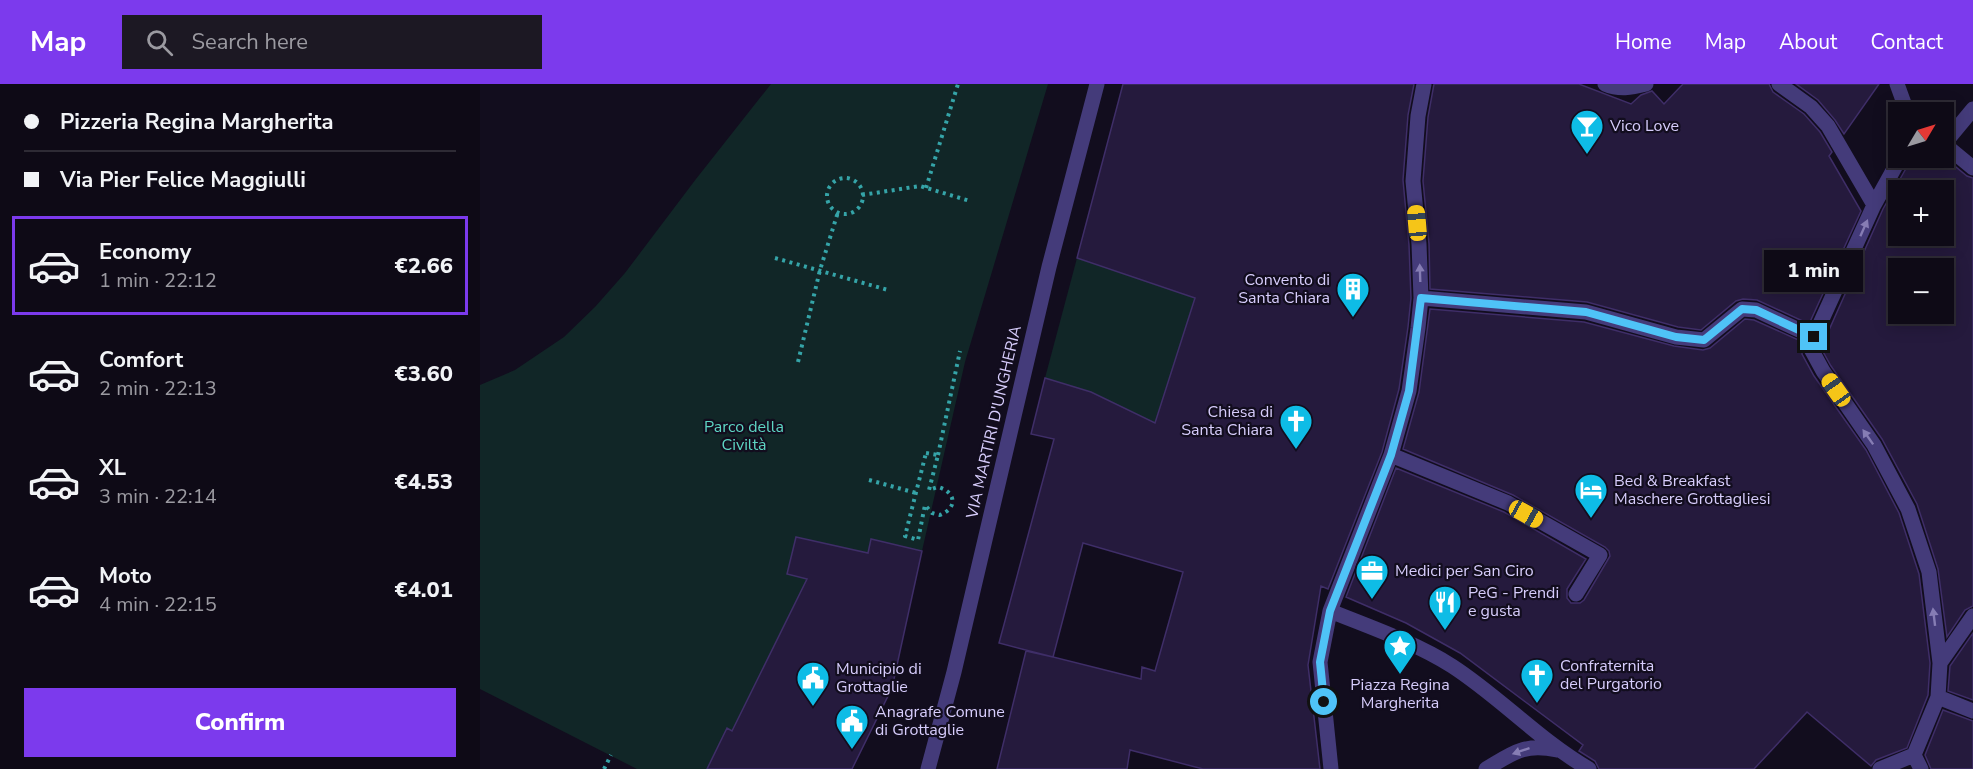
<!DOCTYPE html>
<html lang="en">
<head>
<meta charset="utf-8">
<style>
  :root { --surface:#0e0a16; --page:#1c1823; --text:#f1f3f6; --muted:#9b9aa1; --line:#2e2b35; --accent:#7c3aed }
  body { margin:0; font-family:"Nunito Sans",sans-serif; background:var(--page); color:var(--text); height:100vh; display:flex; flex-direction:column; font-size:22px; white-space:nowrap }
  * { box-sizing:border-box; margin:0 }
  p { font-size:20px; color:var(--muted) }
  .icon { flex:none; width:33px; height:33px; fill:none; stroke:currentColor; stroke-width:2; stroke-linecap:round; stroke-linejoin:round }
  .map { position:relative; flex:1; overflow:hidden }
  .details { display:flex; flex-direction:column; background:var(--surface); width:480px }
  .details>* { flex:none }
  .guide { display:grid; align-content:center; height:132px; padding:0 24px; background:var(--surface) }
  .needle { width:39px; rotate:52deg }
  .buttons { position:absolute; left:1408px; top:18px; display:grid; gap:12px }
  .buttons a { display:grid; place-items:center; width:66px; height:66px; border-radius:0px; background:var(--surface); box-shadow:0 3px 15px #0003,0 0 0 2px var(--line); font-size:30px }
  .end { position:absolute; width:27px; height:27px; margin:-14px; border:8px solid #4fc3f7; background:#111; box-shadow:0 0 0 3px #111 }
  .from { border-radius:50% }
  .bubble { position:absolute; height:42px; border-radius:0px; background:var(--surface); box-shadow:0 3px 15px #0003,0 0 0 2px var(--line); font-size:20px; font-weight:800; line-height:42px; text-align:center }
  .car { position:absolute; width:18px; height:36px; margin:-18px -9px; border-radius:8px; box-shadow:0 0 4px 2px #0007; background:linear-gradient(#f5c518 24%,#345 0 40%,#f5c518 0 76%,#345 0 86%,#f5c518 0) }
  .guide b { display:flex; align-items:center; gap:21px; height:57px; font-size:22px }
  .guide b+b { border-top:2px solid var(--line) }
  .guide i { width:15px; height:15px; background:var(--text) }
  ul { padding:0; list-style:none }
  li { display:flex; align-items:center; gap:18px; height:99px; margin:0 12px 9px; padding:0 12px; border:3px solid transparent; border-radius:0px }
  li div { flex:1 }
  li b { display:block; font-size:22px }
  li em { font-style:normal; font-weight:800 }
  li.current { border-color:var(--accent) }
  li>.icon { width:54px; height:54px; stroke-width:1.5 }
  .cta { display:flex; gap:12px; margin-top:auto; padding:12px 24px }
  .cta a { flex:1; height:69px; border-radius:0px; background:var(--accent); color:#fff; font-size:24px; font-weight:800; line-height:69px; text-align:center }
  header { display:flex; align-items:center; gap:36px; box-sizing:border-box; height:84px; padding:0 30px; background:var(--accent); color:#fff }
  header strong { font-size:28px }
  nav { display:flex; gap:33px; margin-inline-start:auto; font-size:21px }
  .search { width:420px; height:54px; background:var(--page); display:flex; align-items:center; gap:15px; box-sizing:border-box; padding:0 21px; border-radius:0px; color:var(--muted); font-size:22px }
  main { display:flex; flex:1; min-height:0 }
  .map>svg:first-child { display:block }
</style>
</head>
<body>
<header>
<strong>Map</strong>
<div class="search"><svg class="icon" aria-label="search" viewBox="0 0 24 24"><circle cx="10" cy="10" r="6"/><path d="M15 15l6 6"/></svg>Search here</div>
<nav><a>Home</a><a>Map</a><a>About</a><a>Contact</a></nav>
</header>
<main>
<section class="details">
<div class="guide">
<b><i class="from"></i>Pizzeria Regina Margherita</b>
<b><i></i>Via Pier Felice Maggiulli</b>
</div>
<ul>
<li class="current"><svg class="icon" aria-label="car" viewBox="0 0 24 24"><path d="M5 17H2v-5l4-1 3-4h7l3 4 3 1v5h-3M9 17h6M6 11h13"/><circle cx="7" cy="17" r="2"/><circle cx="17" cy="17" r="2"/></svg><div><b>Economy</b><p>1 min · 22:12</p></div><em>€2.66</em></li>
<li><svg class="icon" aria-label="car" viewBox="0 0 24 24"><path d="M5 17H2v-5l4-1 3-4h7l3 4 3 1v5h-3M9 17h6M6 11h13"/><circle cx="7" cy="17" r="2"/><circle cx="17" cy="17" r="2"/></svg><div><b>Comfort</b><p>2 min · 22:13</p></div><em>€3.60</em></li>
<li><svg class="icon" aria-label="car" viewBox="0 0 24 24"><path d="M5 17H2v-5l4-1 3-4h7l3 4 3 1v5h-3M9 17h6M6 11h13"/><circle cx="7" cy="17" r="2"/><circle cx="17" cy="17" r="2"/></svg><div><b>XL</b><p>3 min · 22:14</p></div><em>€4.53</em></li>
<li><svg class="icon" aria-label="car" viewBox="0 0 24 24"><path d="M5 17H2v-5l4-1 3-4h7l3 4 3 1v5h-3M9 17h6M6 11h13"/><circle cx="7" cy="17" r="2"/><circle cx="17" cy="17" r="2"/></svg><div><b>Moto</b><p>4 min · 22:15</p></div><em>€4.01</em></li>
</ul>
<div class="cta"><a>Confirm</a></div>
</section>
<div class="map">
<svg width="1493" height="685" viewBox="0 0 1493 685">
  <rect width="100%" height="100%" fill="#120d1e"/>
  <path fill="#112627" d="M291 0H568L485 278 442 467 252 647 227 685H157L0 605V301L35 286 84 253 115 223 145 189 216 95Z
    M597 174 715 214 675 339 611 308 565 294Z"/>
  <path fill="#251a3d" stroke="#3f2e68" stroke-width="1.5" fill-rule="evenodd" d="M643 0H934L928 31 923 96 929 161 931 214 928 243 919 305 902 368 848 505 841 502 828 581 840 685H723L650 666 647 685H517L546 567 573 573 519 559 574 355 551 350 565 294 611 308 675 339 715 214 597 174ZM603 459 703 488 675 587 662 583 661 595 573 573Z
    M954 0H1099L1151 20 1161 11 1172 7 1184 20 1203 0H1289L1293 8 1324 30 1340 48 1352 68 1349 72 1381 127 1329 240 1277 216 1263 215 1256 217 1221 246 1198 243 1107 218 950 205 949 160 943 97 948 33Z
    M1316 0H1399L1364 50 1355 36 1338 16Z
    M1432 74H1465L1487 92 1493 94V522L1485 526 1467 553 1458 485 1437 420 1402 355 1351 282 1341 264 1403 125ZM1419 106H1464V152H1419ZM1419 184H1464V230H1419Z
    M950 225 1104 238 1194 262 1223 266 1230 264 1265 235 1274 236 1323 258 1322 270 1334 292 1386 366 1419 429 1439 490 1450 579 1448 611 1427 664 1396 676 1391 682 1327 628 1274 685H1119L1115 677 1099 667 1103 661 980 569 926 539 866 513 916 384 1024 428 1106 475 1087 505V514L1091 519H1100L1104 516 1130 472 1129 467 1125 463 1033 411 923 365 939 308Z
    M316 453 388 469 391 455 442 467 412 604 372 685H227L247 644 252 647 327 495 307 490Z
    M1493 549V616L1468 607 1470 582Z
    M1463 626 1493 637V685H1451L1445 671Z"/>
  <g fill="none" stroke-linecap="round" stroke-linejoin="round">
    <path stroke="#35a4a8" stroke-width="4" stroke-dasharray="3 4.5" stroke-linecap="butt" d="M347 112a18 18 0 1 1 36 0a18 18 0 1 1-36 0Z
      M446 104 478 0
      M382 111 440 102 490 117
      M295 174 408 206
      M318 278 340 186 358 128
      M446 369 458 371 449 406 458 403C476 408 478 424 460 431L452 429 445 421 438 456 425 452Z
      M458 371 480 267
      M389 396 436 409
      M124 685 131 671"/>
    <path stroke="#443b7a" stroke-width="15" d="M1125 0C1139 6 1151 4 1166 0
      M1299 0 1331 23 1348 42 1394 121
      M1417 0 1425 22 1429 28
      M1464 60 1493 25
      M1464 60 1493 84
      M1420 74 1394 121 1334 253 1331 265 1343 287 1394 361 1428 425 1449 488 1460 579 1458 613 1434 671
      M941 214 1106 228 1196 253 1224 256 1262 225 1276 226 1334 253
      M911 371 1028 419 1120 471 1096 510
      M850 527C890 543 936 559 972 582 1020 613 1059 656 1109 685
      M1460 579 1493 532
      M1458 613 1493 627
      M1434 671 1441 685
      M448 685 474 588 569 183 617 0
      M851 685 840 578 850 527 911 371 929 307 938 244 941 214 939 160 933 97 938 32 944 0
      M1006 685C1033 669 1044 659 1077 666
      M1400 685 1434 671"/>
  </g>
  <defs><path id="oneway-solid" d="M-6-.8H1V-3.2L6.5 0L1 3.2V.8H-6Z" transform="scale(1.5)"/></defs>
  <g fill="#867db4">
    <use href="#oneway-solid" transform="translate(1384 144) rotate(-66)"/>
    <use href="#oneway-solid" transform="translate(940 189) rotate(-92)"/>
    <use href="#oneway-solid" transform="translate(1388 353) rotate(-125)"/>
    <use href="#oneway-solid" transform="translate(1454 533) rotate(-97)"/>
    <use href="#oneway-solid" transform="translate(1041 667) rotate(161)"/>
  </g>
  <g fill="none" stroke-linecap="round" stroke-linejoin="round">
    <path stroke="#4fc3f7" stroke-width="8" d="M844 618 840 578 850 527 911 371 929 307 941 214 1106 228 1196 253 1224 256 1262 225 1276 226 1334 253"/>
  </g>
  <defs>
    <symbol id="bar-pin" viewBox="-11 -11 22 30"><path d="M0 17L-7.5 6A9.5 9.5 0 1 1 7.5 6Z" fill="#0ebce6" stroke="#120d1e"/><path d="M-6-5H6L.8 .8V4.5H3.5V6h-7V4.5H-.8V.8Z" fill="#fff"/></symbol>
    <symbol id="building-pin" viewBox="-11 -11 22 30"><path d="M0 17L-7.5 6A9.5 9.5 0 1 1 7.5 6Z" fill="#0ebce6" stroke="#120d1e"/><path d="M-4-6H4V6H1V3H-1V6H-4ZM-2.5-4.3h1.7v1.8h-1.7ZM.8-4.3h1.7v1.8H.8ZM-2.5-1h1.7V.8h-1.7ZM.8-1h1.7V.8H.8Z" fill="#fff"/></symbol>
    <symbol id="church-pin" viewBox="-11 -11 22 30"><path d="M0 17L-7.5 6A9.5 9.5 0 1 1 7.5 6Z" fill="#0ebce6" stroke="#120d1e"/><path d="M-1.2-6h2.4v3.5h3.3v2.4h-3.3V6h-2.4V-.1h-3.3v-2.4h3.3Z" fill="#fff"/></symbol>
    <symbol id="hotel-pin" viewBox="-11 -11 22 30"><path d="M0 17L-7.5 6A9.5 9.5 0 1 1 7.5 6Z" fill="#0ebce6" stroke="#120d1e"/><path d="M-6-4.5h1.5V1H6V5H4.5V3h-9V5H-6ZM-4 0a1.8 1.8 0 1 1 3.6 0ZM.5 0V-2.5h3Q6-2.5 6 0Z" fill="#fff"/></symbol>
    <symbol id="office-pin" viewBox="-11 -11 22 30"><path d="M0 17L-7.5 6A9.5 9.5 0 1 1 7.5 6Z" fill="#0ebce6" stroke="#120d1e"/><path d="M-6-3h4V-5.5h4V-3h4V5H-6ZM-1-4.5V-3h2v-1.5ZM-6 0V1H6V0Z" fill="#fff"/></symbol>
    <symbol id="restaurant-pin" viewBox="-11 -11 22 30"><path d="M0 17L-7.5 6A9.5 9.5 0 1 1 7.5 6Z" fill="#0ebce6" stroke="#120d1e"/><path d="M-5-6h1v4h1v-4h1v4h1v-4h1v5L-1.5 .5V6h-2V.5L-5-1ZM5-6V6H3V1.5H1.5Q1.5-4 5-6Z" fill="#fff"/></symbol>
    <symbol id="sight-pin" viewBox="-11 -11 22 30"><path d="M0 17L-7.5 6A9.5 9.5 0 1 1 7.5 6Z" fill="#0ebce6" stroke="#120d1e"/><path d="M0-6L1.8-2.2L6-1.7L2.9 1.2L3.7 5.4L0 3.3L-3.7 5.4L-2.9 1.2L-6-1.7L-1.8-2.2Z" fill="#fff"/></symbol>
    <symbol id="civic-pin" viewBox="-11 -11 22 30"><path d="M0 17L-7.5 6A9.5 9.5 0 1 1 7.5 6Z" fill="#0ebce6" stroke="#120d1e"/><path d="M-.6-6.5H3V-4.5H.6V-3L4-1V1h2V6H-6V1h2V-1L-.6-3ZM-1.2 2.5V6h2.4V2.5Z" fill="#fff"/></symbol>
  </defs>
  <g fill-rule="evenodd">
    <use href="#bar-pin" x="1088" y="23" width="38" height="52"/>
    <use href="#building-pin" x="854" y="186" width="38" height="52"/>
    <use href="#church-pin" x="797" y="318" width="38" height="52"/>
    <use href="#hotel-pin" x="1092" y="387" width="38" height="52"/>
    <use href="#office-pin" x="873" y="468" width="38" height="52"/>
    <use href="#restaurant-pin" x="946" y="499" width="38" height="52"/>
    <use href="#sight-pin" x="901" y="543" width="38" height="52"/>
    <use href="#church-pin" x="1038" y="572" width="38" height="52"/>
    <use href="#civic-pin" x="314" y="575" width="38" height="52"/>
    <use href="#civic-pin" x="353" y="618" width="38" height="52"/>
  </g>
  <g text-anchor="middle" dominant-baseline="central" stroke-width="4.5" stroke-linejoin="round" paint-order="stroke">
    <g font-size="16" fill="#d7cdfc" stroke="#120d1e" text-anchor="start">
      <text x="1130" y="42">Vico Love</text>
      <text x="850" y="196" text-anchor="end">Convento di<tspan x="850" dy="18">Santa Chiara</tspan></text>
      <text x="793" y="328" text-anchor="end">Chiesa di<tspan x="793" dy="18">Santa Chiara</tspan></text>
      <text x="1134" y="397">Bed &amp; Breakfast<tspan x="1134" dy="18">Maschere Grottagliesi</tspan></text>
      <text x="915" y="487">Medici per San Ciro</text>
      <text x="988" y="509">PeG - Prendi<tspan x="988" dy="18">e gusta</tspan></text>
      <text x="1080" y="582">Confraternita<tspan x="1080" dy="18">del Purgatorio</tspan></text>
      <text x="356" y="585">Municipio di<tspan x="356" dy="18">Grottaglie</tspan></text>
      <text x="920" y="601" text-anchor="middle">Piazza Regina<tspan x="920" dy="18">Margherita</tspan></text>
      <text x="395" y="628">Anagrafe Comune<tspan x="395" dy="18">di Grottaglie</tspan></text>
    </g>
    <g font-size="16" fill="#d7cdfc" stroke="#120d1e">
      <text transform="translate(514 338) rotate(-77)">VIA MARTIRI D'UNGHERIA</text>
    </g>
    <g font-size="16" fill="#5ed6c4" stroke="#120d1e">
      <text x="264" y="343">Parco della<tspan x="264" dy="18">Civiltà</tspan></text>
    </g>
  </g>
</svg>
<div class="buttons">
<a><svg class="needle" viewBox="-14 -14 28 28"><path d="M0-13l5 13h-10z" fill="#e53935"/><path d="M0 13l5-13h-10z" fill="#9b9aa1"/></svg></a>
<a>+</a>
<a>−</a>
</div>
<i class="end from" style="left:844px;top:618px"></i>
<i class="end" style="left:1334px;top:253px"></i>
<div class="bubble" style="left:1284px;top:166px;width:99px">1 min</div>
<i class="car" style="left:937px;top:139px;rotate:355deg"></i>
<i class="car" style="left:1356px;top:306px;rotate:325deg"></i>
<i class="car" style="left:1046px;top:430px;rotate:119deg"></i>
</div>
</main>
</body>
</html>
